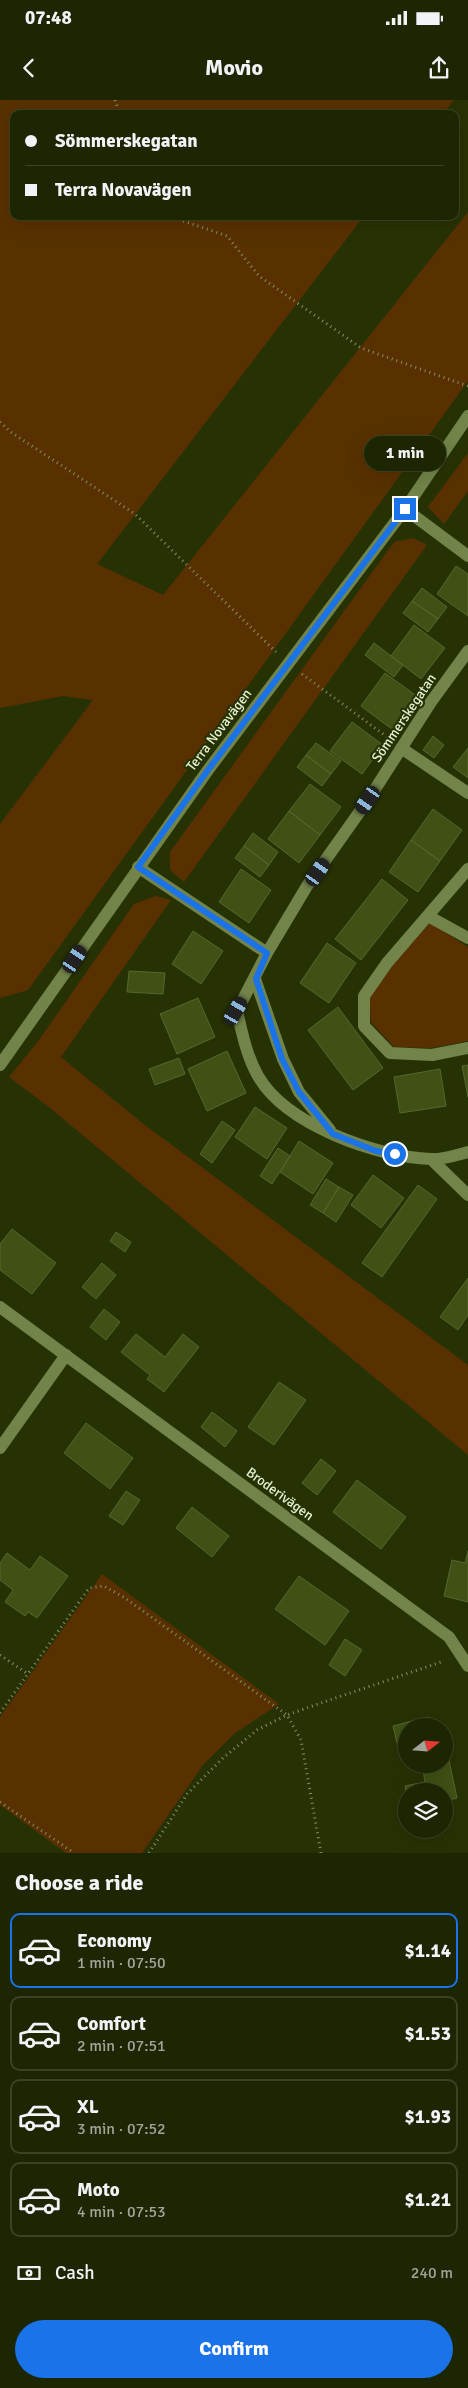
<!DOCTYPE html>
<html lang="en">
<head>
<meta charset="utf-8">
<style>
  :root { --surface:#1d2603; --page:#2a3212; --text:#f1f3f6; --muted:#a0a59a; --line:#3b4325; --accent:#1a73e8 }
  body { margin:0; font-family:Signika,sans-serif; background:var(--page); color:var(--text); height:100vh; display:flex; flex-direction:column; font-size:19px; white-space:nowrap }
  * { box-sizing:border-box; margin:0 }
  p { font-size:16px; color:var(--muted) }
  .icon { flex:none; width:28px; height:28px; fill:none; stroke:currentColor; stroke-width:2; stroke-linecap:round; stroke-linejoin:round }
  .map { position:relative; height:1753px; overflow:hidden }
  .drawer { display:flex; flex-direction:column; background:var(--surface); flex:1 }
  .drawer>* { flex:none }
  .top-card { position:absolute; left:10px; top:10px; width:449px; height:110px; border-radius:10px; box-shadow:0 5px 20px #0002,0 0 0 1px var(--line); display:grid; align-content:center; height:110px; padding:0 15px; background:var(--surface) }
  .needle { width:32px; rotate:73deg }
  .fabs { position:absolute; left:398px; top:1618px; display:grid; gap:10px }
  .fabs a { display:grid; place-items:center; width:55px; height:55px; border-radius:50%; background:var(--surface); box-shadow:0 5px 20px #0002,0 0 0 1px var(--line); font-size:25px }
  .end { position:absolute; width:22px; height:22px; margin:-11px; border:6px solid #1a73e8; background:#fff; box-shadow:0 0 0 2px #fff }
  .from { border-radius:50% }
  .bubble { position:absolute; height:35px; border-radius:18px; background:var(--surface); box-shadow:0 5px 20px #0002,0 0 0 1px var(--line); font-size:16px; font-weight:700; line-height:35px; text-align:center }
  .car { position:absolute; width:15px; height:30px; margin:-15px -8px; border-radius:6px; box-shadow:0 0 4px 1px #0007; background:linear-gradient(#222 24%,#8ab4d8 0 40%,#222 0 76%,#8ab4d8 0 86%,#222 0) }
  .top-card b { display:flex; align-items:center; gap:18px; height:48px; font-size:19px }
  .top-card b+b { border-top:1px solid var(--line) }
  .top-card i { width:12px; height:12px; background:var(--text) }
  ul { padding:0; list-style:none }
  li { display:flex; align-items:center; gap:15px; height:75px; margin:0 10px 8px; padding:0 5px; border:2px solid var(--line); border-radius:10px }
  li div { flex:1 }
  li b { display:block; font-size:19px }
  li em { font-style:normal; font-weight:700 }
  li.on { border-color:var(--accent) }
  li>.icon { width:45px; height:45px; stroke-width:1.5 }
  h2 { padding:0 15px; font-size:22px; line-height:60px }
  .pay { display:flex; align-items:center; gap:12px; height:55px; padding:0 15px; font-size:19px }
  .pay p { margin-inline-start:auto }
  .action { display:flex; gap:10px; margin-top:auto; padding:10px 15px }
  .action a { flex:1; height:58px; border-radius:30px; background:var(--accent); color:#fff; font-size:20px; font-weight:700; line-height:58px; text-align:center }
  .status { display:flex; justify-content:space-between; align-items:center; height:35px; padding:0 25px; background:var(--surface); direction:ltr }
  .status svg { height:14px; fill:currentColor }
  header { display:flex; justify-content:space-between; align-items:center; height:65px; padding:0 15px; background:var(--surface); font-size:22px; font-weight:700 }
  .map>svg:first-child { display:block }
</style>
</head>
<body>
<div class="status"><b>07:48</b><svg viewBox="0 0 49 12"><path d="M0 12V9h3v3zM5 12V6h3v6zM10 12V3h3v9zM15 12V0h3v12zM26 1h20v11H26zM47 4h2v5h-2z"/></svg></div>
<header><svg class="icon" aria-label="back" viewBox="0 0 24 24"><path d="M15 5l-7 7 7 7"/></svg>Movio<svg class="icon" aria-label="share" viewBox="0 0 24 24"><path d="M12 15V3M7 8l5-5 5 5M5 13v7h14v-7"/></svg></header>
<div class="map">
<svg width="468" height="1753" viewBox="0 0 468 1753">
  <rect width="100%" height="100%" fill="#273204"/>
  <path fill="#593100" d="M0 0H454L443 14H14V116H364L97 464 163 495 468 112V281L28 890 0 898V724L93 600 63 596 0 608Z
    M468 353V391L444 424 428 407Z
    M413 438 427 445 184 782 170 770V752L394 442Z
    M156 796 171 800 61 957 141 1022 468 1265V1355L45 1004 9 977 39 940 134 804Z
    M430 823 468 847V941L431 948 394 947 371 922 369 897 396 861Z
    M102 1474 279 1604 235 1633 203 1665 142 1753H66L0 1705V1617Z"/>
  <path fill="#415015" stroke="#56672d" d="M456 466 468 474V516L437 494Z
    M422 488 447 507 438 519 412 501Z
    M412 501 438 519 428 532 403 513Z
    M414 525 445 548 421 579 391 556Z
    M374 543 403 565 394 577 365 555Z
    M385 573 418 597 393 630 361 606Z
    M352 622 383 645 362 674 330 651Z
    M433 636 444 645 434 658 423 650Z
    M316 643 341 661 331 674 306 655Z
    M468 648V678L453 667Z
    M306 655 331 674 322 686 297 667Z
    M310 684 341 707 320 735 289 711Z
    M433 709 462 730 440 761 411 740Z
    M289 711 320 735 299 763 268 739Z
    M253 733 278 752 269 765 244 746Z
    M411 740 440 761 418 792 389 772Z
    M244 746 269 765 260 777 235 758Z
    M241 769 271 790 249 823 219 802Z
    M382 779 408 800 361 860 335 839Z
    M193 831 223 851 201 884 172 864Z
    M327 843 356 863 329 903 300 883Z
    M129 871 165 873 163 894 127 892Z
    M198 898 215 937 177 954 160 914Z
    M338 907 383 968 353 990 308 930Z
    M227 951 246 993 207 1011 188 969Z
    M179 958 185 974 155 985 149 969Z
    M468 965V997L462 966Z
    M440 969 446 1006 400 1013 394 977Z
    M255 1007 287 1028 267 1059 235 1037Z
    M222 1021 235 1030 212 1063 200 1054Z
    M299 1041 333 1063 313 1094 280 1072Z
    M278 1048 290 1056 272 1084 260 1076Z
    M373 1075 404 1098 381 1128 351 1105Z
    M326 1079 339 1087 323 1113 310 1105Z
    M418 1085 437 1099 382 1177 362 1163Z
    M339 1087 353 1095 336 1122 323 1113Z
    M12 1129 56 1163 32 1194 0 1170V1144Z
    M116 1132 131 1142 125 1152 110 1141Z
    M102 1163 116 1175 96 1199 82 1187Z
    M468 1178V1215L458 1230 440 1217Z
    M104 1209 120 1222 106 1240 90 1227Z
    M136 1234 165 1257 183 1234 199 1247 164 1292 147 1279 150 1275 121 1252Z
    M279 1282 306 1300 274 1345 248 1327Z
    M212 1312 237 1331 225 1347 201 1327Z
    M86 1323 133 1358 110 1389 64 1353Z
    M321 1359 336 1371 317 1395 302 1383Z
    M357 1380 406 1417 381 1449 333 1412Z
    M126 1391 140 1400 123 1425 109 1416Z
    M192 1407 229 1436 212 1457 176 1428Z
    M468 1451V1502L444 1496 452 1460 465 1463Z
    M7 1453 30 1470 40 1456 68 1476 37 1518 28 1512 25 1516 5 1502 13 1490 0 1480V1463Z
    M299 1476 349 1511 325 1545 275 1509Z
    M345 1539 362 1550 345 1576 329 1565Z
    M428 1617 430 1626H406V1641L397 1643 393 1626Z
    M444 1651H447L457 1698 444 1701V1691H406L405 1686 425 1682 422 1664H444Z"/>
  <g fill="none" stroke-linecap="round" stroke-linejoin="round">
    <path stroke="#848f69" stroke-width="3" stroke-dasharray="1 4" stroke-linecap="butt" d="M115 0 120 14
      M169 116 227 136 259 176 361 248 468 286
      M0 322 12 333 135 414 276 552
      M302 574 387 637
      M0 1555 28 1574
      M0 1613 89 1488 104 1486 125 1498 287 1615 301 1640 321 1753
      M0 1702 74 1753
      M149 1753 187 1694 223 1658 257 1630 287 1615 324 1602 444 1561"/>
    <path stroke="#728449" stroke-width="12" d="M405 409 468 456
      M468 551 431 602 368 700 307 786 267 853 237 911C242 933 247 957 258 976 286 1025 377 1057 431 1059 442 1060 456 1055 468 1052
      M401 648 468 693
      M138 767 267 853
      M468 769 387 863 364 896V926L390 953 432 955 468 948
      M428 816 468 838
      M255 879 283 959 299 992 330 1030
      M0 965 208 670 405 409 468 316
      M432 1060 468 1095
      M0 1207 449 1537 468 1566
      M0 1348 66 1255"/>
  </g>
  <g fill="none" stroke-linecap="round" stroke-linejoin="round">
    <path stroke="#1a73e8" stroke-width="6" d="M395 1054 376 1051 333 1034 299 992 282 959 256 879 267 853 138 767 208 670 405 409"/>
  </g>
  <g text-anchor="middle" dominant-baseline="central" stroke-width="4.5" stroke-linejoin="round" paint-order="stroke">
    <g font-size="14" fill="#e5f0d1" stroke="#273204">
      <text transform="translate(404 618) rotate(-56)">Sömmerskegatan</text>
      <text transform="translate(219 630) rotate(-53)">Terra Novavägen</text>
      <text transform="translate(280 1394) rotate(36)">Broderivägen</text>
    </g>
  </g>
</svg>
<div class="fabs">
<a><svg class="needle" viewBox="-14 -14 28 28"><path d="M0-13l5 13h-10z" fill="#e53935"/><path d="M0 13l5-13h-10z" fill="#a0a59a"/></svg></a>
<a><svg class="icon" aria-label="layers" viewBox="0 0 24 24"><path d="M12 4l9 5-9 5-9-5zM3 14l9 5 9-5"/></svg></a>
</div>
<i class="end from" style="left:395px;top:1054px"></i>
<i class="end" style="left:405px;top:409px"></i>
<div class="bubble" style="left:364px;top:336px;width:82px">1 min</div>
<i class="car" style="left:368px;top:700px;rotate:215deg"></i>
<i class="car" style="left:318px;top:772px;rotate:35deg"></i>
<i class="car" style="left:75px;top:859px;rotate:34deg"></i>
<i class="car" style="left:236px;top:911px;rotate:30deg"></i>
<div class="top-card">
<b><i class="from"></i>Sömmerskegatan</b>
<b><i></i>Terra Novavägen</b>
</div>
</div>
<section class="drawer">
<h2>Choose a ride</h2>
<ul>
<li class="on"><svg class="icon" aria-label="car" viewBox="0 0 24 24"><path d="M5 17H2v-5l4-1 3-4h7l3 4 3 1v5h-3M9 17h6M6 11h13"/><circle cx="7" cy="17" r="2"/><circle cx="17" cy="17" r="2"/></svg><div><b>Economy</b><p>1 min · 07:50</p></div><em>$1.14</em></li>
<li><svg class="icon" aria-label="car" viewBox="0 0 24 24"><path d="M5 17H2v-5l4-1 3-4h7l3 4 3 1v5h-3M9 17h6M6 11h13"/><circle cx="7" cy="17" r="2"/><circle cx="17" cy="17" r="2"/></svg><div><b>Comfort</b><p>2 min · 07:51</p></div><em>$1.53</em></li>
<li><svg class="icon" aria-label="car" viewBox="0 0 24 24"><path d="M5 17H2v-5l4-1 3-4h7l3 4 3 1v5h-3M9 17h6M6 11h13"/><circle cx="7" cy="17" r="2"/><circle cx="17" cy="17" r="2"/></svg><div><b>XL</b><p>3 min · 07:52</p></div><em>$1.93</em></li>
<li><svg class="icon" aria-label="car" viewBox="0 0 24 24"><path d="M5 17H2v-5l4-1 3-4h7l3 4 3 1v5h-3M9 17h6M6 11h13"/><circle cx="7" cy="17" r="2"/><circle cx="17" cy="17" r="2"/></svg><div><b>Moto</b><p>4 min · 07:53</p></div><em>$1.21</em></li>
</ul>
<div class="pay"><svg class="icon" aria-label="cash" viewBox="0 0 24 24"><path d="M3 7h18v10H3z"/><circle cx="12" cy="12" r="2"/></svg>Cash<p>240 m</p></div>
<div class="action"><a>Confirm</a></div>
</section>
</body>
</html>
